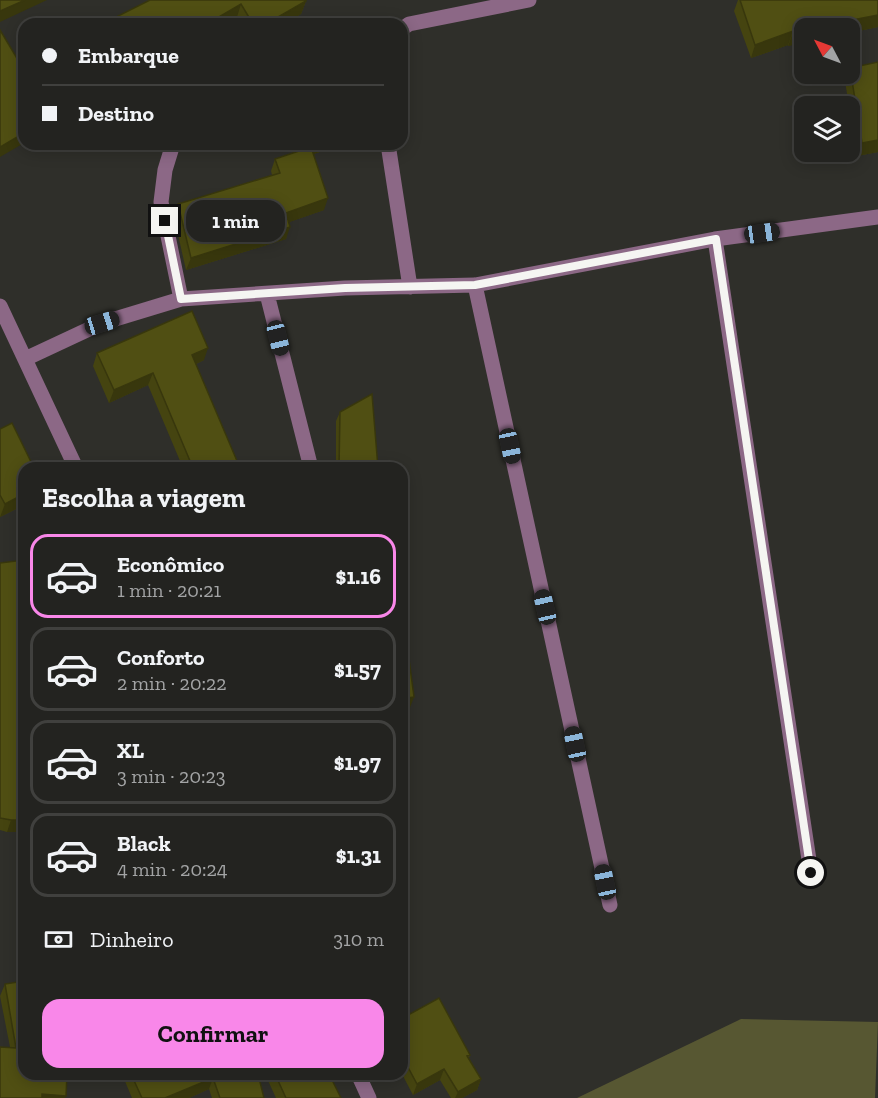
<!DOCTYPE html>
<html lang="pt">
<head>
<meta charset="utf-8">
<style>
  :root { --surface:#232320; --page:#2b2b29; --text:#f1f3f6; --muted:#a3a4a5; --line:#40403e; --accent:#f987e9 }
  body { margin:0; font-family:"Zilla Slab",serif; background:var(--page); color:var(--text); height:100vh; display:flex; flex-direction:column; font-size:22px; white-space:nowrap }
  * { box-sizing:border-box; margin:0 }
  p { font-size:20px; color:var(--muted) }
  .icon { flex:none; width:33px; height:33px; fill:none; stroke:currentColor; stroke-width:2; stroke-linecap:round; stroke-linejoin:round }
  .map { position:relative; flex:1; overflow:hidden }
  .sheet { position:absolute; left:18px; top:462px; width:390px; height:618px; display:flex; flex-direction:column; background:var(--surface); border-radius:18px; box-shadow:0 3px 15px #0003,0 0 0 2px var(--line) }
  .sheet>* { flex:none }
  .top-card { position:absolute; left:18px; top:18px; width:390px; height:132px; border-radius:18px; box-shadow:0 3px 15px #0003,0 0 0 2px var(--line); display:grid; align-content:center; height:132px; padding:0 24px; background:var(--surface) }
  .needle { width:39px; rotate:311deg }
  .fabs { position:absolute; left:794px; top:18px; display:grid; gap:12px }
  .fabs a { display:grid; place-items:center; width:66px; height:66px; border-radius:12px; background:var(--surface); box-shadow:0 3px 15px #0003,0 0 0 2px var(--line); font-size:30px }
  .end { position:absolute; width:27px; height:27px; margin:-14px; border:8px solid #f5f5f2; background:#111; box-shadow:0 0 0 3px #111 }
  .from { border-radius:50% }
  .bubble { position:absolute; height:42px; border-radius:18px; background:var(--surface); box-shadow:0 3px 15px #0003,0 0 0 2px var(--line); font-size:20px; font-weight:800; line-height:42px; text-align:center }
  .car { position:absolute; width:18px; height:36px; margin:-18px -9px; border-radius:8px; box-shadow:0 0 4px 2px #0007; background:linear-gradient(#222 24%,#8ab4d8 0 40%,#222 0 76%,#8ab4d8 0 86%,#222 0) }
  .top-card b { display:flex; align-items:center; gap:21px; height:57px; font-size:22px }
  .top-card b+b { border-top:2px solid var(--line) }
  .top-card i { width:15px; height:15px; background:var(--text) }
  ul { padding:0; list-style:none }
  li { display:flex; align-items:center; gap:18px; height:84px; margin:0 12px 9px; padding:0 12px; border:3px solid var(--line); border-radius:18px }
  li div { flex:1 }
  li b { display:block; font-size:22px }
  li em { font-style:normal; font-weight:800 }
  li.selected { border-color:var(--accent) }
  li>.icon { width:54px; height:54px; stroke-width:1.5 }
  h2 { padding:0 24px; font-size:27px; line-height:72px }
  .pay { display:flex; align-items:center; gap:15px; height:66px; padding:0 24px; font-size:22px }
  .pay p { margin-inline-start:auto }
  .button { display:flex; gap:12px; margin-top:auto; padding:12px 24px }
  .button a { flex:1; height:69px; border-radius:18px; background:var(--accent); color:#111; font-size:24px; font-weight:800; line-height:69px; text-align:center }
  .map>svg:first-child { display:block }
</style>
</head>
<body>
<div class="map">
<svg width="878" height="1098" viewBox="0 0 878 1098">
  <rect width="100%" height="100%" fill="#2f2f2a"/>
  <path fill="#575732" d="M741 1019 878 1022 875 1098H577Z"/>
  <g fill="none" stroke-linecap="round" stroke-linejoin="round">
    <path stroke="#8c6886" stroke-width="15" d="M402 29 409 24 529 0
      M173 144 165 170 161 202 181 299
      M388 144 410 287
      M715 239 811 873
      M475 285 610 905
      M267 294 311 468
      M0 306 76 468
      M25 359 102 323 181 299 345 288 475 285 715 239 878 217
      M358 1074 369 1098"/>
  </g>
  <path fill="#454410" d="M150 0 306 1 301 14 284 24H240L237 17 225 24H116L118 16Z
    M738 0H878V27L849 33V28L788 46V45L751 58 734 11Z
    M850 68 878 152 857 156 845 81 848 74H849Z
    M304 144H343L314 154 324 210 289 222 286 239 186 270 174 217 178 204 272 175 271 171 275 159 306 149Z
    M97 353 204 360 196 364 240 468H183L148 385 109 403 93 366Z
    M340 412 378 468H336V421Z
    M0 429 24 505 0 517Z
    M24 560V929L23 832H7L0 830V563Z
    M5 984 65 1098 10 1047 0 996Z
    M402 1000 410 1014 470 1055 469 1058 481 1079 477 1090 462 1098H451L440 1080 413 1095 402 1074Z
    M122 1074H258L264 1098H212L209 1089 189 1098H132Z
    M265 1074H329L341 1098H276Z"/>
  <path fill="#38370d" d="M25 0H47L0 22V11Z
    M306 1 301 14 284 24H266Z
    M241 4 237 17 225 24H206Z
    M878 15V27L849 33V28H812Z
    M804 30V43L788 46 793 32Z
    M793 31 788 45 751 58 755 45Z
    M24 133V143L0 157V147Z
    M878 140V152L857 156 862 143Z
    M320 144H343L308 156 312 147Z
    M328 198 324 210 281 225 286 213Z
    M290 227 286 239 186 270 191 258Z
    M208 348 204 360 188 368 192 355Z
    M153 373 148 385 109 403 114 390Z
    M24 494V505L0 517 5 504Z
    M414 697 409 710 402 711V699Z
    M11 820H24L23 832H7Z
    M444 1069 440 1080 413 1095 417 1084Z
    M213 1078 209 1089 189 1098H165Z
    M481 1079 477 1090 462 1098H455L458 1092Z
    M42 1094 66 1096 65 1098H41Z"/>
  <path fill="#504f13" stroke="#38370d" stroke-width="1.5" d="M0 0H25L0 11Z
    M150 0H306V1L266 24H253L241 4 207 24H122L118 16Z
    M740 0H878V15L812 28H804V30L793 32V31L755 45Z
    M0 30 24 70V133L0 147Z
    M878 62V140L862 143 850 68Z
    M311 144H320L312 147Z
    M311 147 328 198 286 213 290 227 191 258 178 204 280 173 275 159Z
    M192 311 208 348 192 355 240 468H193L153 373 114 390 97 353Z
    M372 394 378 468H339L340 412Z
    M12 423 34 468H24V494L5 504 0 495V429Z
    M24 560V820H11L0 818V563Z
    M402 614H403L414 697 402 699Z
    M24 981V1074H67L66 1096 42 1094V1098H0V1047L16 1048 5 984Z
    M439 998 470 1055 467 1056 481 1079 458 1092 444 1069 417 1084 402 1056V1000L410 1014Z
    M131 1074H258L264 1098H220L213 1078 165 1098H142Z
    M275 1074H329L341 1098H286Z"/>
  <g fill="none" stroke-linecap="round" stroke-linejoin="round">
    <path stroke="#f5f5f2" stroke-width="8" d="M165 221 181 299 345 288 475 285 716 239 811 873"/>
  </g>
</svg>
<div class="fabs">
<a><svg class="needle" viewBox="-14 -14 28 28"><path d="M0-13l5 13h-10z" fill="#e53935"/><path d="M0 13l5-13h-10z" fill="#a3a4a5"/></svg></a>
<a><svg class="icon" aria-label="layers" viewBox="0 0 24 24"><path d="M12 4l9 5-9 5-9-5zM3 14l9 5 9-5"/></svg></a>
</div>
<i class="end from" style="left:811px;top:873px"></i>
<i class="end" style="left:165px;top:221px"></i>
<div class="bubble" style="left:186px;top:200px;width:99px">1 min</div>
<i class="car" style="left:762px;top:233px;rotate:82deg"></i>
<i class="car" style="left:102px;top:323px;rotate:73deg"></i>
<i class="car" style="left:278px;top:338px;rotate:166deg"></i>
<i class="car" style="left:510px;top:446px;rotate:168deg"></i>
<i class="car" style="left:545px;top:607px;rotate:347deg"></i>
<i class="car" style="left:575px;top:744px;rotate:348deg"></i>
<i class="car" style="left:605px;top:882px;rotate:348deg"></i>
<div class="top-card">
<b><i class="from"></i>Embarque</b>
<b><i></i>Destino</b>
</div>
<section class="sheet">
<h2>Escolha a viagem</h2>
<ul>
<li class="selected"><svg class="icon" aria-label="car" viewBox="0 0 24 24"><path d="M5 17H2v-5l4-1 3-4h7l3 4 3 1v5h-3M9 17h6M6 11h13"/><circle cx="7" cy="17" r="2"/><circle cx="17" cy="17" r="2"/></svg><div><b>Econômico</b><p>1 min · 20:21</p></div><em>$1.16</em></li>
<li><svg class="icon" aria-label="car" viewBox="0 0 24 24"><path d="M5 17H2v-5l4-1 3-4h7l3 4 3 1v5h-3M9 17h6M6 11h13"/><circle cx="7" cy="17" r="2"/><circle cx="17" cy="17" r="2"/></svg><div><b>Conforto</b><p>2 min · 20:22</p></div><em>$1.57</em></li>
<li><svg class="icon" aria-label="car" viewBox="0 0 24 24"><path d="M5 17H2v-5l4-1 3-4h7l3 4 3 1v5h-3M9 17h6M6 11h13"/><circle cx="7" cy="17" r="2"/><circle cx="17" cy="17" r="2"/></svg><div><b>XL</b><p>3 min · 20:23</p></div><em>$1.97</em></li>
<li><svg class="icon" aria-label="car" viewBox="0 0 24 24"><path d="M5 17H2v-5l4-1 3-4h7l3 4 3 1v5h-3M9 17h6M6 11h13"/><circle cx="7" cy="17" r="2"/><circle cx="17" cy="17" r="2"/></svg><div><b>Black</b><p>4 min · 20:24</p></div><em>$1.31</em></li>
</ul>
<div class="pay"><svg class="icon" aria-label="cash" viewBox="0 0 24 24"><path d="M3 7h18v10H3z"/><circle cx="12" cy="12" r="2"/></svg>Dinheiro<p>310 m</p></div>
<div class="button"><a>Confirmar</a></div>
</section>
</div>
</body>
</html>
